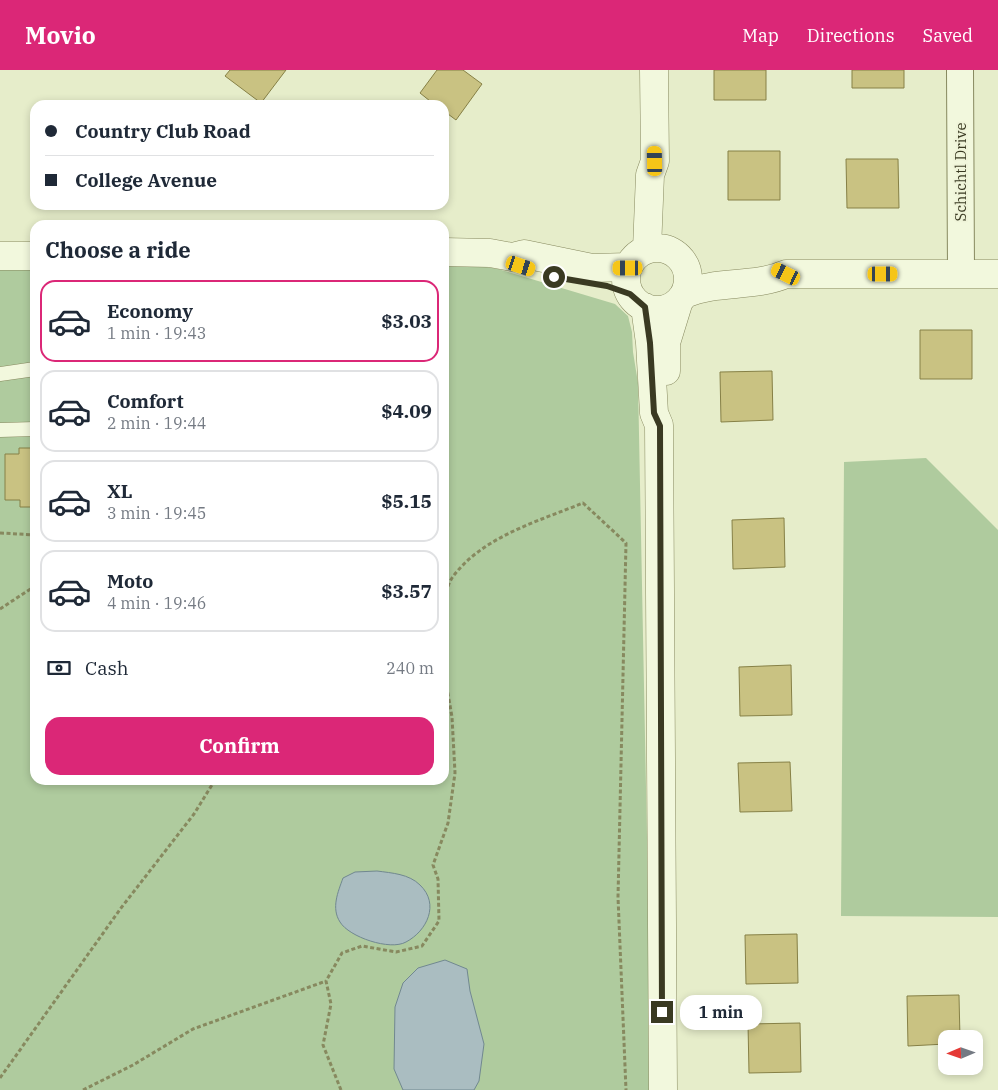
<!DOCTYPE html>
<html lang="en">
<head>
<meta charset="utf-8">
<style>
  :root { --surface:#fff; --page:#f6f6f7; --text:#1f2937; --muted:#747a83; --line:#e0e1e3; --accent:#db2777 }
  body { margin:0; font-family:"IBM Plex Serif",serif; background:var(--page); color:var(--text); height:100vh; display:flex; flex-direction:column; font-size:19px; white-space:nowrap }
  * { box-sizing:border-box; margin:0 }
  p { font-size:16px; color:var(--muted) }
  .icon { flex:none; width:28px; height:28px; fill:none; stroke:currentColor; stroke-width:2; stroke-linecap:round; stroke-linejoin:round }
  .map { position:relative; flex:1; overflow:hidden }
  .sheet { position:absolute; left:30px; top:150px; width:419px; height:565px; display:flex; flex-direction:column; background:var(--surface); border-radius:15px; box-shadow:0 2px 8px #0003 }
  .sheet>* { flex:none }
  .banner { position:absolute; left:30px; top:30px; width:419px; height:110px; border-radius:15px; box-shadow:0 2px 8px #0003; display:grid; align-content:center; height:110px; padding:0 15px; background:var(--surface) }
  .needle { width:32px; rotate:268deg }
  .tools { position:absolute; left:938px; top:960px; display:grid; gap:10px }
  .tools a { display:grid; place-items:center; width:45px; height:45px; border-radius:10px; background:var(--surface); box-shadow:0 2px 8px #0003; font-size:25px }
  .end { position:absolute; width:22px; height:22px; margin:-11px; border:6px solid #3a3a22; background:#fff; box-shadow:0 0 0 2px #fff }
  .from { border-radius:50% }
  .bubble { position:absolute; height:35px; border-radius:15px; background:var(--surface); box-shadow:0 2px 8px #0003; font-size:16px; font-weight:800; line-height:35px; text-align:center }
  .car { position:absolute; width:15px; height:30px; margin:-15px -8px; border-radius:6px; box-shadow:0 0 4px 1px #0007; background:linear-gradient(#f5c518 24%,#345 0 40%,#f5c518 0 76%,#345 0 86%,#f5c518 0) }
  .banner b { display:flex; align-items:center; gap:18px; height:48px; font-size:19px }
  .banner b+b { border-top:1px solid var(--line) }
  .banner i { width:12px; height:12px; background:var(--text) }
  ul { padding:0; list-style:none }
  li { display:flex; align-items:center; gap:15px; height:82px; margin:0 10px 8px; padding:0 5px; border:2px solid var(--line); border-radius:15px }
  li div { flex:1 }
  li b { display:block; font-size:19px }
  li em { font-style:normal; font-weight:800 }
  li.on { border-color:var(--accent) }
  li>.icon { width:45px; height:45px; stroke-width:1.5 }
  h2 { padding:0 15px; font-size:22px; line-height:60px }
  .pay { display:flex; align-items:center; gap:12px; height:55px; padding:0 15px; font-size:19px }
  .pay p { margin-inline-start:auto }
  .cta { display:flex; gap:10px; margin-top:auto; padding:10px 15px }
  .cta a { flex:1; height:58px; border-radius:15px; background:var(--accent); color:#fff; font-size:20px; font-weight:800; line-height:58px; text-align:center }
  header { display:flex; align-items:center; gap:30px; box-sizing:border-box; height:70px; padding:0 25px; background:var(--accent); color:#fff }
  header strong { font-size:24px }
  nav { display:flex; gap:28px; margin-inline-start:auto; font-size:18px }
  .map>svg:first-child { display:block }
</style>
</head>
<body>
<header>
<strong>Movio</strong>
<nav><a>Map</a><a>Directions</a><a>Saved</a></nav>
</header>
<div class="map">
<svg width="998" height="1020" viewBox="0 0 998 1020">
  <rect width="100%" height="100%" fill="#e6edca"/>
  <path fill="#afcb9e" d="M444 195H474L498 199 615 234 628 246 632 262 633 282 638 313 652 1020H0V199H35V710H444Z
    M926 388 998 460V847L841 846 844 392Z"/>
  <path fill="#aabdc1" stroke="#718890" d="M377 801C392 803 409 804 420 815 440 834 427 861 406 872 390 881 349 867 340 852 331 838 338 822 343 808L355 802Z
    M445 890 467 899 470 921 484 974 479 1011 474 1020H403L394 999 395 937 403 913 418 898Z"/>
  <path fill="#c9c282" stroke="#868046" d="M230 0H286L261 33 225 6Z
    M437 0H463L482 14 456 50 444 41V35H435L420 23Z
    M714 0H766V30H714Z
    M852 0H904V18H852Z
    M728 81H780V130H728Z
    M846 89H898L899 138H847Z
    M920 260H972V309H920Z
    M772 301 773 350 721 352 720 302Z
    M19 378H35V437H20V430H5V384H19Z
    M784 448 785 497 733 499 732 450Z
    M791 595 792 645 740 646 739 597Z
    M790 692 792 741 740 742 738 693Z
    M797 864 798 913 746 914 745 865Z
    M959 925 960 969H946V974L908 976 907 926Z
    M800 953 801 1002 749 1003 748 954Z"/>
  <g fill="none" stroke-linecap="round" stroke-linejoin="round">
    <defs>
      <path id="service" d="M0 304 35 299
        M0 360 35 359"/>
      <path id="minor" d="M960 0 961 203"/>
      <path id="tertiary" d="M626 209a31 31 0 1 1 62 0a31 31 0 1 1-62 0Z
        M647 179 650 105 655 91 654 0
        M444 182 490 183 512 187 524 184 592 198 628 197
        M0 186H35
        M685 224C717 210 754 218 786 204H998
        M645 237 650 273 654 343 659 355 663 1020
        M666 301V273L678 234"/>
    </defs>
    <use href="#service" stroke="#87895f" stroke-width="15"/>
    <use href="#minor" stroke="#87895f" stroke-width="28"/>
    <use href="#tertiary" stroke="#87895f" stroke-width="29"/>
    <path stroke="#87895f" stroke-width="3" stroke-dasharray="4 2.5" stroke-linecap="butt" d="M0 463 35 465
      M444 529C446 523 448 514 452 508 481 467 539 451 583 433L626 473 618 827 626 1020
      M0 539 35 516
      M0 1008 121 838 194 744 215 710
      M83 1020 133 995 193 959 326 911
      M341 1020 323 975 331 934 326 911 342 883 362 876 396 882 422 876 439 851 438 809 433 795 448 753 455 703 452 647 444 601"/>
    <use href="#service" stroke="#f2f8dd" stroke-width="14"/>
    <use href="#minor" stroke="#f2f8dd" stroke-width="26"/>
    <use href="#tertiary" stroke="#f2f8dd" stroke-width="28"/>
  </g>
  <g fill="none" stroke-linecap="round" stroke-linejoin="round">
    <path stroke="#3a3a22" stroke-width="6" d="M554 207 607 216 630 224 645 237 650 273 654 343 660 356 662 942"/>
  </g>
  <g text-anchor="middle" dominant-baseline="central" stroke-width="4" stroke-linejoin="round" paint-order="stroke">
    <g font-size="15" fill="#3a3a22" stroke="#eff4d9">
      <text transform="translate(960 102) rotate(-90)">Schichtl Drive</text>
    </g>
  </g>
</svg>
<div class="tools">
<a><svg class="needle" viewBox="-14 -14 28 28"><path d="M0-13l5 13h-10z" fill="#e53935"/><path d="M0 13l5-13h-10z" fill="#747a83"/></svg></a>
</div>
<i class="end from" style="left:554px;top:207px"></i>
<i class="end" style="left:662px;top:942px"></i>
<div class="bubble" style="left:680px;top:925px;width:82px">1 min</div>
<i class="car" style="left:655px;top:91px;rotate:359deg"></i>
<i class="car" style="left:521px;top:196px;rotate:108deg"></i>
<i class="car" style="left:628px;top:198px;rotate:270deg"></i>
<i class="car" style="left:786px;top:204px;rotate:296deg"></i>
<i class="car" style="left:883px;top:204px;rotate:90deg"></i>
<div class="banner">
<b><i class="from"></i>Country Club Road</b>
<b><i></i>College Avenue</b>
</div>
<section class="sheet">
<h2>Choose a ride</h2>
<ul>
<li class="on"><svg class="icon" aria-label="car" viewBox="0 0 24 24"><path d="M5 17H2v-5l4-1 3-4h7l3 4 3 1v5h-3M9 17h6M6 11h13"/><circle cx="7" cy="17" r="2"/><circle cx="17" cy="17" r="2"/></svg><div><b>Economy</b><p>1 min · 19:43</p></div><em>$3.03</em></li>
<li><svg class="icon" aria-label="car" viewBox="0 0 24 24"><path d="M5 17H2v-5l4-1 3-4h7l3 4 3 1v5h-3M9 17h6M6 11h13"/><circle cx="7" cy="17" r="2"/><circle cx="17" cy="17" r="2"/></svg><div><b>Comfort</b><p>2 min · 19:44</p></div><em>$4.09</em></li>
<li><svg class="icon" aria-label="car" viewBox="0 0 24 24"><path d="M5 17H2v-5l4-1 3-4h7l3 4 3 1v5h-3M9 17h6M6 11h13"/><circle cx="7" cy="17" r="2"/><circle cx="17" cy="17" r="2"/></svg><div><b>XL</b><p>3 min · 19:45</p></div><em>$5.15</em></li>
<li><svg class="icon" aria-label="car" viewBox="0 0 24 24"><path d="M5 17H2v-5l4-1 3-4h7l3 4 3 1v5h-3M9 17h6M6 11h13"/><circle cx="7" cy="17" r="2"/><circle cx="17" cy="17" r="2"/></svg><div><b>Moto</b><p>4 min · 19:46</p></div><em>$3.57</em></li>
</ul>
<div class="pay"><svg class="icon" aria-label="cash" viewBox="0 0 24 24"><path d="M3 7h18v10H3z"/><circle cx="12" cy="12" r="2"/></svg>Cash<p>240 m</p></div>
<div class="cta"><a>Confirm</a></div>
</section>
</div>
</body>
</html>
